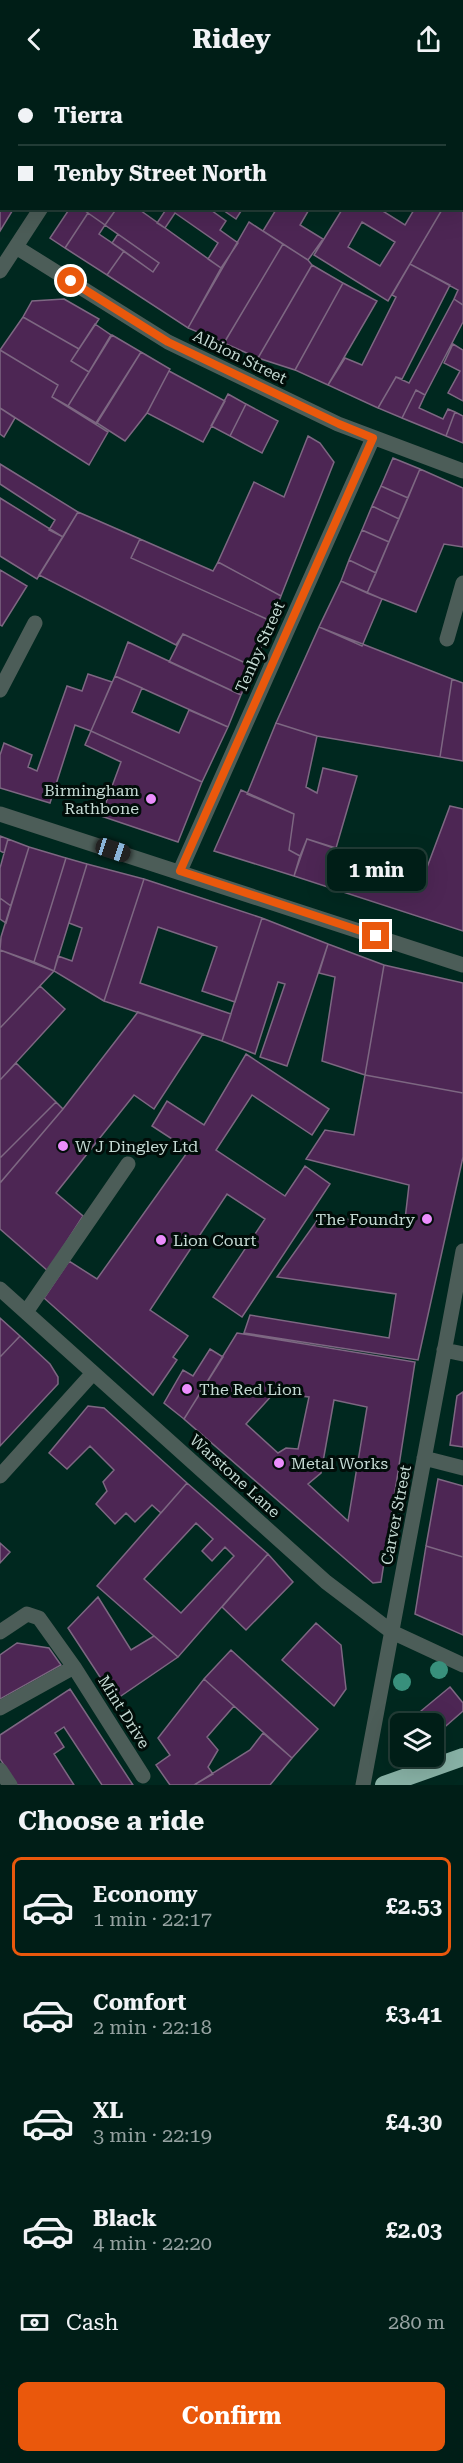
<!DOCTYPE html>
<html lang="en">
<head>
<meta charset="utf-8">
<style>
  :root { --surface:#001e17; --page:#0a2720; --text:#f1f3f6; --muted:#95a2a1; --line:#223c36; --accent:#ea580c }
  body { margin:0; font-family:"Roboto Serif",serif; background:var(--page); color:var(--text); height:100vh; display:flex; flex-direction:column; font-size:22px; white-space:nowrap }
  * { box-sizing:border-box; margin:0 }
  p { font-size:20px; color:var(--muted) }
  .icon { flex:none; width:33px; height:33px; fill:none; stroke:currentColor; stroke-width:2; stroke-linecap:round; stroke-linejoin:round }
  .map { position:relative; height:1707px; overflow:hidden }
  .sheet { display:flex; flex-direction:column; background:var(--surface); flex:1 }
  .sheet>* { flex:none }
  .top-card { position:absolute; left:0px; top:0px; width:464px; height:132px; box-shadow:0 6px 24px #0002,0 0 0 2px var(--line); display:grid; align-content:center; height:132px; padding:0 18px; background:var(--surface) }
  .fabs { position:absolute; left:390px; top:1635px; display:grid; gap:12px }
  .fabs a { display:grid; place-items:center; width:54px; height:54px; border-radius:9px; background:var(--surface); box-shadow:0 6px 24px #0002,0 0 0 2px var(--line); font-size:30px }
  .end { position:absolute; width:27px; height:27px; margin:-14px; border:8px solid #ea580c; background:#fff; box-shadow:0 0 0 3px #fff }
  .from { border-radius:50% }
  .bubble { position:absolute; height:42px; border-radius:9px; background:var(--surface); box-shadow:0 6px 24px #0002,0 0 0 2px var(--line); font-size:20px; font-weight:700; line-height:42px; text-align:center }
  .car { position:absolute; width:18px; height:36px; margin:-18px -9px; border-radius:8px; box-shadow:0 0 4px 2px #0007; background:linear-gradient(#222 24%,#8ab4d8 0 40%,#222 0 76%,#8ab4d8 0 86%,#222 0) }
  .top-card b { display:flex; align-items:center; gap:21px; height:57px; font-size:22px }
  .top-card b+b { border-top:2px solid var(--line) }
  .top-card i { width:15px; height:15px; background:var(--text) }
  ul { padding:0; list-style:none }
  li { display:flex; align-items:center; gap:18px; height:99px; margin:0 12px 9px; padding:0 6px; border:3px solid transparent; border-radius:9px }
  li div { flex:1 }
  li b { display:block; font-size:22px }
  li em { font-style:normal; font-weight:700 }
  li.selected { border-color:var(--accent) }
  li>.icon { width:54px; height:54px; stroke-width:1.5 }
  h2 { padding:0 18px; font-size:27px; line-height:72px }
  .pay { display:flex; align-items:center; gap:15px; height:66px; padding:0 18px; font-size:22px }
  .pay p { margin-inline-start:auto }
  .primary-button { display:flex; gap:12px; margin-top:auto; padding:12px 18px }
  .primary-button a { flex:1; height:69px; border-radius:9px; background:var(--accent); color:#fff; font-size:24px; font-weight:700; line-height:69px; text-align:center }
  header { display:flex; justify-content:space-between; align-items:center; height:78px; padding:0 18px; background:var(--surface); font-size:27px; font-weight:700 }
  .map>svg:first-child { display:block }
</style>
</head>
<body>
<header><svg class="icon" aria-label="back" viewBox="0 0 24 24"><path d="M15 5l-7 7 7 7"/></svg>Ridey<svg class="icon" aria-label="share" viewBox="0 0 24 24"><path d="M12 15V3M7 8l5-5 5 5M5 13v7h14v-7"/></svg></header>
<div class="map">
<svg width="463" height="1707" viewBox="0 0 463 1707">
  <rect width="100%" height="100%" fill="#00281f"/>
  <path fill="#4d2654" stroke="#7d6782" stroke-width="1.5" fill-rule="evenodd" d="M0 0H40L43 2H2V31Z
    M40 0H97L96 2Z
    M158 0H219L221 2H160Z
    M361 0H424L425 2H360Z
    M0 30 2 31V58L0 57Z
    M0 57 2 130H14L0 153Z
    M463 96V227L454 221 458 212 410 186 443 130H462Z
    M70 130H81L88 135 65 170 50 160Z
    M81 130H117L105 147Z
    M117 130H137L221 190 188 250 107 197 124 173 153 194 159 185 105 147Z
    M167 130H208L226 143 220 152 238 165 221 190 208 181 218 165 175 135 165 150 157 145Z
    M220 130H243L236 141Z
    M277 130H310L300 147 323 161 308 182 263 153Z
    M343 130H378L405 147 415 130H443L388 223 314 177ZM362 144 395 164 380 188 348 169Z
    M88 135 105 147 99 156 124 173 107 197 65 170Z
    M249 144 283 166 224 265 188 250Z
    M118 156 159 185 153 194 112 165Z
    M283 166 308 182 312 187 258 280 224 265Z
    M410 186 450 207 402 301 396 299 378 330 328 307 345 280 362 287 396 219 392 217Z
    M312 187 343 205 295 292 258 280Z
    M343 205 377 223 328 307 295 292Z
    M64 221 99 241 79 271 23 239 32 223Z
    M454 221 463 227V244L425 317 416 312 402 340 378 330 396 299 409 305Z
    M23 239 79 271 71 283 89 294 68 328 52 319 58 307 0 272Z
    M95 246 111 257 89 294 71 283Z
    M112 257 141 274 96 345 68 328Z
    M453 266 463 272V323L448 315 460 293 444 285Z
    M0 272 58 307 52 319 108 354 89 387 0 330Z
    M141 274 170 291 147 335 125 363 97 345Z
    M169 293 225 323 203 364 147 335Z
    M416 312 425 317 419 330 443 341 448 331 455 334 446 358 402 340Z
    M228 316 246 326 230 358 211 348Z
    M246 326 278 343 262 375 230 358Z
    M0 330 15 340 4 359 0 356Z
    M455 334 463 338V365L446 358Z
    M308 358 320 365 334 384 281 518 218 484 254 404 284 419Z
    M393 380 420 391 408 420 381 408Z
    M0 386 78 434 63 459 49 452 55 442 0 406Z
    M420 391 463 410V469L444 466 416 534 367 515Z
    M381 408 408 420 399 441 372 428Z
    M0 420 63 459 37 501 0 478Z
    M372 428 399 441 389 464 362 452Z
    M78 434 140 461 131 480 271 543 254 589 183 556 176 567 39 497Z
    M362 452 389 464 376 495 349 482Z
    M140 461 213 493 218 484 281 518 271 543 131 480Z
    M349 482 376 495 367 515 341 503Z
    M0 492 27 508 2 548 0 547Z
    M341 503 382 521 362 568 319 549Z
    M319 549 452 601 440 679 317 658 276 645Z
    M183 556 254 589 241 617 169 584Z
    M128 564 241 617 228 649 115 598Z
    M88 596 112 604 91 653 75 647 50 725 0 710V677L4 665 32 677 28 689 37 693 67 608 82 613Z
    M115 598 142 610 132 634 179 655 189 632 228 649 202 704 91 653Z
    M452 601 463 605V683L440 679Z
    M276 645 317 658 306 709 317 715 323 690 357 698 336 770 307 761 300 778 289 772 294 736 247 716Z
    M91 653 202 704 178 764 101 738 121 684 85 667Z
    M241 712 294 736 289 772 300 778 294 798 214 773Z
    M450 728 463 731V853L294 798 307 761 423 800Z
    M0 758 8 761 4 775 0 773Z
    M8 761 29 769 11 828 0 820V790Z
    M29 769 66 780 34 884 0 872 1 859Z
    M66 780 87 786 54 893 34 884Z
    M87 786 144 801 104 923 54 893 58 878 72 883 82 850 69 845Z
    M144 801 262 840 235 924 202 913 217 869 158 849 140 905 231 936 222 963 104 923Z
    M0 820 11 828 6 845 0 841Z
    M262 840 328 866 287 988 260 979 285 906 278 904 255 976 222 963Z
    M328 866 384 887 365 997 322 983 335 899 319 895Z
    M0 872 54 893 0 950Z
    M384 887 463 905V1015L365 997Z
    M40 908 65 931 0 1002V950Z
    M138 934 203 956 154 1031 134 1017 56 1115 83 1138 48 1193 0 1151V1105L63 1031Z
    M246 976 329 1031 312 1057 252 1017 216 1072 285 1118 305 1088 330 1106 242 1239 213 1219 265 1141 227 1116 150 1232 188 1258 173 1279 177 1282 153 1317 44 1220 69 1183 97 1201 189 1072 152 1048 167 1023 204 1047Z
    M16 985 56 1024 0 1080V1002Z
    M365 997 463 1015V1079L418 1282 244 1255 250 1237 389 1260 396 1216 277 1199 321 1137 404 1150 409 1107 306 1081 325 1052 354 1057Z
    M56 1024 63 1031 0 1105V1080Z
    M0 1240 20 1258 0 1279Z
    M237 1255 415 1284 381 1504 373 1505 184 1341ZM274 1315 309 1319 298 1371 286 1370 278 1375 246 1346ZM334 1322 367 1329 348 1443 308 1406 321 1395Z
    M20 1258 50 1286 58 1299V1306L0 1368V1279Z
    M210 1271 223 1279 184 1341 164 1325 183 1292 193 1298Z
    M463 1314V1369L450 1367 457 1318Z
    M88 1328 104 1330 187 1405 161 1435 152 1427 135 1444 126 1435 115 1446 96 1426 107 1413 103 1404 114 1392 90 1368 67 1391 49 1375Z
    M438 1401 463 1408V1479L426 1468Z
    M187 1405 268 1476 178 1579 97 1508ZM196 1445 213 1461 202 1473 212 1483 225 1469 234 1478 181 1535 144 1501Z
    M0 1465 10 1474 0 1485Z
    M426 1468 463 1479V1557L415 1536Z
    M268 1476 293 1504 246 1552 222 1529Z
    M98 1519 131 1572 154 1558 178 1579 115 1622 68 1550Z
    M316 1545 341 1567 346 1611 334 1628 282 1582Z
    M17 1565 49 1570 61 1587 0 1621V1577Z
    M231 1572 318 1651 292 1680 204 1601Z
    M204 1601 234 1628 207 1659 218 1672 208 1689 213 1696 194 1707H170L156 1687 170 1677 158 1660Z
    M450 1609 463 1625V1633L439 1654 421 1633Z
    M70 1611 133 1707H102L64 1649 55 1655 64 1669 54 1676 74 1707H17L0 1681V1657Z
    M263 1655 292 1680 270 1707H194L250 1672Z"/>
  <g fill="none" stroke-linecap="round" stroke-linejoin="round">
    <path stroke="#4c5d58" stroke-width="15" d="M441 0 442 2
      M126 2 127 0
      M462 48 463 50
      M16 169 168 264 338 346 463 393
      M0 193 41 130
      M447 561 463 505
      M0 612 35 545
      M0 736 463 887
      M180 793 373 360
      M0 1211 326 1504 392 1554 463 1587
      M26 1234 128 1086
      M444 1272 463 1276
      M424 1380 463 1390
      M0 1398 93 1295
      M0 1554 27 1536 39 1540 74 1589 143 1698
      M0 1630 74 1589
      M0 1692 10 1707
      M363 1707 463 1173"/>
    <path stroke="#88b2a6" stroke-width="18" d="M384 1707 463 1679"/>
  </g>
  <g fill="#38907c">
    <circle cx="439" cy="1592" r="9"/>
    <circle cx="402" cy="1604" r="9"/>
  </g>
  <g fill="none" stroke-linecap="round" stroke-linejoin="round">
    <path stroke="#ea580c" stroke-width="8" d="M71 203 168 264 339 346 373 360 180 793 376 858"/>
  </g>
  <g fill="#eb8dfc" stroke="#010d09" stroke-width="2">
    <circle cx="151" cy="721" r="6"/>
    <circle cx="63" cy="1068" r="6"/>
    <circle cx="427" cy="1141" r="6"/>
    <circle cx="161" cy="1162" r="6"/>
    <circle cx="187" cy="1311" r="6"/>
    <circle cx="279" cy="1385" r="6"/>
  </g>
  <g text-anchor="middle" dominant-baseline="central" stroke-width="6" stroke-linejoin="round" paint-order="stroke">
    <g font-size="16" fill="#c5dad4" stroke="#010d09">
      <text transform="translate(240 279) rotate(26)">Albion Street</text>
      <text transform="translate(260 569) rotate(-66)">Tenby Street</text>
      <text transform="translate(235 1398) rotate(42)">Warstone Lane</text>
      <text transform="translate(396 1437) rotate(-79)">Carver Street</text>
      <text transform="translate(124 1634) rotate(58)">Mint Drive</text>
    </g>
    <g font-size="16" fill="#c5dad4" stroke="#010d09" text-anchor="start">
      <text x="139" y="712" text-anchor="end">Birmingham<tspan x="139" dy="18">Rathbone</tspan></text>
      <text x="75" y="1068">W J Dingley Ltd</text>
      <text x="415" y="1141" text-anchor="end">The Foundry</text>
      <text x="173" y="1162">Lion Court</text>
      <text x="199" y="1311">The Red Lion</text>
      <text x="291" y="1385">Metal Works</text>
    </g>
  </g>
</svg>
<div class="fabs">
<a><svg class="icon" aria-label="layers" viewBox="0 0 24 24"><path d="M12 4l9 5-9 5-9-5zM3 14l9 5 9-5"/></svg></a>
</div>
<i class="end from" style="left:71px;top:203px"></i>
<i class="end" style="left:376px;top:858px"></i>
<div class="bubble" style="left:327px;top:771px;width:99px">1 min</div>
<i class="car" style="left:113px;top:772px;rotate:108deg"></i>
<div class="top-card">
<b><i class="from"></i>Tierra</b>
<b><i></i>Tenby Street North</b>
</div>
</div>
<section class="sheet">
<h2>Choose a ride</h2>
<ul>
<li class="selected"><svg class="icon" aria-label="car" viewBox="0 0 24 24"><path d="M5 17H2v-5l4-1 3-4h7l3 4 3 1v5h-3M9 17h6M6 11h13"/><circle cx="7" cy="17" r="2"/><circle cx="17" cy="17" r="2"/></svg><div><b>Economy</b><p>1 min · 22:17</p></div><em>£2.53</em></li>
<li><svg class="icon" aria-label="car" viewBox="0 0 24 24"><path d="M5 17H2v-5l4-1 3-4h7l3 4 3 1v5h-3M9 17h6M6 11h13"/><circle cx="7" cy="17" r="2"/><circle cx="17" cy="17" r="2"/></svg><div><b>Comfort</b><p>2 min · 22:18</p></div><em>£3.41</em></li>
<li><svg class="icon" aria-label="car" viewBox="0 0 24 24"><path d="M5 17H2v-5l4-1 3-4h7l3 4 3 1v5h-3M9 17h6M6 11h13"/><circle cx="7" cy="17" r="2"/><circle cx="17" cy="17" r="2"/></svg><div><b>XL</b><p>3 min · 22:19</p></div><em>£4.30</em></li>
<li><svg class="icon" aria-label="car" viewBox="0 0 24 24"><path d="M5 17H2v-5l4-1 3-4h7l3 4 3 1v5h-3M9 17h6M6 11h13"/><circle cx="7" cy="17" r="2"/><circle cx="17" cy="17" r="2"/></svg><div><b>Black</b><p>4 min · 22:20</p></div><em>£2.03</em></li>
</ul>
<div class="pay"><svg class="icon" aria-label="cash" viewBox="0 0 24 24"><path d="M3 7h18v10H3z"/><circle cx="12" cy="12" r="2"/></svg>Cash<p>280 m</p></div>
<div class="primary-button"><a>Confirm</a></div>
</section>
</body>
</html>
